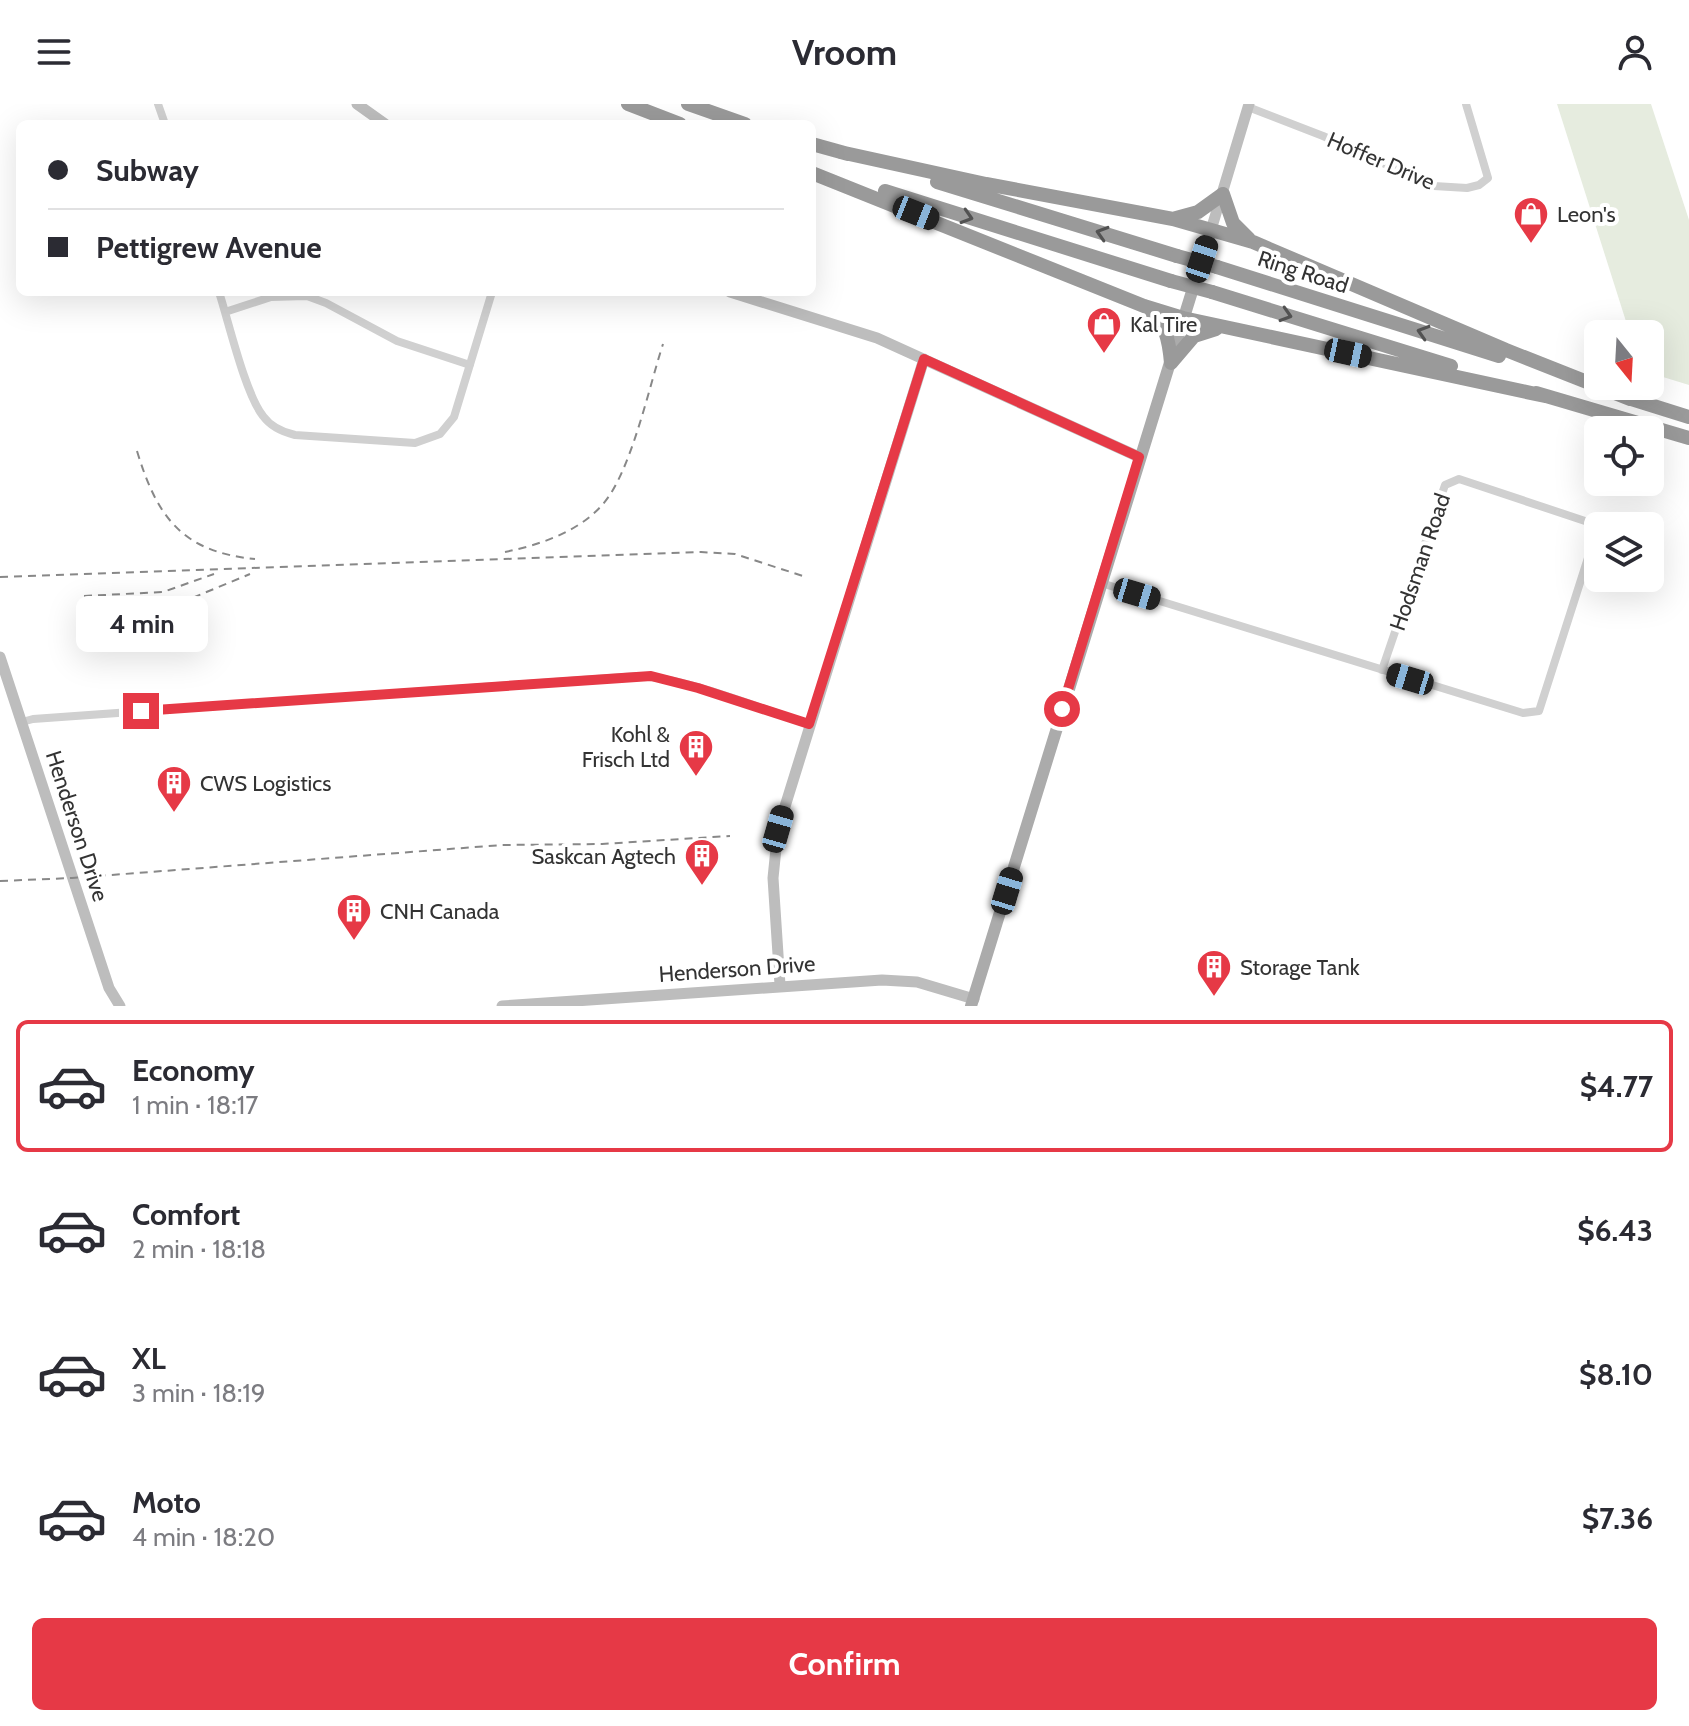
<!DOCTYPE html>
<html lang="en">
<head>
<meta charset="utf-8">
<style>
  :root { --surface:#fff; --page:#f2f2f3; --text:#2b2b33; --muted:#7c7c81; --line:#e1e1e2; --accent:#e63946 }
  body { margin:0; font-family:Cabin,sans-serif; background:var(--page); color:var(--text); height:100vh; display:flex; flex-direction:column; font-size:30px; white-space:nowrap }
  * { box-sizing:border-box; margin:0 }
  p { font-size:26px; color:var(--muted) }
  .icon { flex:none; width:44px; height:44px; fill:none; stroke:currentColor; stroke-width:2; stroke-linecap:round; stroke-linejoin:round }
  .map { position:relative; height:902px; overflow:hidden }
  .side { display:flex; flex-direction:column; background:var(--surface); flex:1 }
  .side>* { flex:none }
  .banner { position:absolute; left:16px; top:16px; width:800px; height:176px; border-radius:12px; box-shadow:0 8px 32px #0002; display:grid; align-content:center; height:176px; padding:0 32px; background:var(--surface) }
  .needle { width:52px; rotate:162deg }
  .buttons { position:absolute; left:1584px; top:216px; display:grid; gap:16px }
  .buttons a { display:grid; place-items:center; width:80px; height:80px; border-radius:12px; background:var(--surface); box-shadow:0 8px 32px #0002; font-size:40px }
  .end { position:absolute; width:36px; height:36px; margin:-18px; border:10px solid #e63946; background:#fff; box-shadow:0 0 0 4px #fff }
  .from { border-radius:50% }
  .bubble { position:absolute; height:56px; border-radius:12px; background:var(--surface); box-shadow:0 8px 32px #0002; font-size:26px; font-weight:700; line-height:56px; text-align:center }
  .car { position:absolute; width:24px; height:48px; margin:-24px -12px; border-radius:10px; box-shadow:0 0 6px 2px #0007; background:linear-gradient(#222 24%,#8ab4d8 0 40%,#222 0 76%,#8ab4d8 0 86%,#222 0) }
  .banner b { display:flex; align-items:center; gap:28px; height:76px; font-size:30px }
  .banner b+b { border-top:2px solid var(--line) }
  .banner i { width:20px; height:20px; background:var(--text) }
  ul { padding:14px 0 0; list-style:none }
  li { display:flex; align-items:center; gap:24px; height:132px; margin:0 16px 12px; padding:0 16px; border:4px solid transparent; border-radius:12px }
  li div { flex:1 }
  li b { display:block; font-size:30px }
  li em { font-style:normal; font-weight:700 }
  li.on { border-color:var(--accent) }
  li>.icon { width:72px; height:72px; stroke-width:1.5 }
  .primary-button { display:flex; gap:16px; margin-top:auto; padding:16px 32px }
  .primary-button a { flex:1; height:92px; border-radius:12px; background:var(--accent); color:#fff; font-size:32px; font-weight:700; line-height:92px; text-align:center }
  header { display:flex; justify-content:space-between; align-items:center; height:104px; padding:0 32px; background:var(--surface); font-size:36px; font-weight:700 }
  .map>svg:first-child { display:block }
</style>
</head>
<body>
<header><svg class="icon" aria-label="menu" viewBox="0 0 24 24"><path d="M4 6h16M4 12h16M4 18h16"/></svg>Vroom<svg class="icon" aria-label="person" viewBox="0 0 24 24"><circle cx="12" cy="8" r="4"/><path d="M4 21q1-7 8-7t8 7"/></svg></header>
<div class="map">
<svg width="1689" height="902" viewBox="0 0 1689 902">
  <rect width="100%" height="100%" fill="#fff"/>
  <path fill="#e6ecdf" d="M1557 0H1651L1689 116V281L1650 269V230H1630Z"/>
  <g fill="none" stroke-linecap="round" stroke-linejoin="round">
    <path stroke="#d0d0d0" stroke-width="8" d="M158 0 165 20
      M1248 3 1323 32 1434 82 1467 84 1479 81 1488 74 1466 0
      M219 188C229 219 245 289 263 312 271 323 282 328 295 331L415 339 440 330 454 313 492 188
      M225 208 271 193 307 192 326 199 397 237 470 261
      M1101 479 1137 490 1523 609 1539 607 1595 432 1591 419 1459 375 1445 381 1382 566
      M22 618 33 615 637 572C685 573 761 605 809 620"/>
    <path stroke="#bdbdbd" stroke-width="11" d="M357 0 385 20
      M1211 126 1249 0
      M730 188 877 234 1139 353
      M0 553 109 884 120 902
      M780 881 773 774 778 725 924 255
      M502 902 882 876 917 878 974 895"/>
    <path stroke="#ababab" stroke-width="12" d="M971 902 1211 126"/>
    <path stroke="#9a9a9a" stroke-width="14" d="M628 0 680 20
      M688 0 745 20
      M812 40 848 50
      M840 48 986 80 1173 115 1253 138 1506 246 1630 295
      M812 69 1144 202 1183 214 1545 292
      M937 78 1177 152
      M885 87 1171 177
      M1176 114 1198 108 1223 90 1233 119 1249 135
      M1217 163 1499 252
      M1212 188 1451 262
      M1147 204C1166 219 1169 236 1171 259
      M1171 259 1194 232 1216 225
      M1536 289 1689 334
      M1625 293 1689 313"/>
    <path stroke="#888" stroke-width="2" stroke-dasharray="8 6" stroke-linecap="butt" d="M137 347C157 413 182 448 255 455
      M505 448C539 441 579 428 603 400 631 368 649 283 663 240
      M0 473 701 448 735 450 803 472
      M84 492 163 488 214 470
      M180 499 250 470
      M0 777 72 774 502 741 602 740 730 732"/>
    <path stroke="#9a9a9a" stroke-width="14" d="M1177 152 1217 163
      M1171 177 1212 188"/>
  </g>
  <defs><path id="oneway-chevron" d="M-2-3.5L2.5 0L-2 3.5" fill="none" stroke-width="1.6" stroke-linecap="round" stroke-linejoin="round" transform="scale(2)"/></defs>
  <g stroke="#525252">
    <use href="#oneway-chevron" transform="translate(967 113) rotate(17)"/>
    <use href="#oneway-chevron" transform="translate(1102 129) rotate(-163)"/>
    <use href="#oneway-chevron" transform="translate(1286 211) rotate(17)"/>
    <use href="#oneway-chevron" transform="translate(1423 228) rotate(-163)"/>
  </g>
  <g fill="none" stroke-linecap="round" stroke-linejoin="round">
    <path stroke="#e63946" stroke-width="10" d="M141 607 651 572 698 584 809 620 924 255 1139 353 1062 605"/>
  </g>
  <defs>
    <symbol id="shop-pin" viewBox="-11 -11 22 30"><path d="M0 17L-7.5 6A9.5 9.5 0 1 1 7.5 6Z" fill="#e63946" stroke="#fff"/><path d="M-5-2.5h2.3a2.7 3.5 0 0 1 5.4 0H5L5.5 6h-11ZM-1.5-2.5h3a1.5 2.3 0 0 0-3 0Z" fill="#fff"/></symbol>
    <symbol id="building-pin" viewBox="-11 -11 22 30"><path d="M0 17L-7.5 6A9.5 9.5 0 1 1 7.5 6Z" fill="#e63946" stroke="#fff"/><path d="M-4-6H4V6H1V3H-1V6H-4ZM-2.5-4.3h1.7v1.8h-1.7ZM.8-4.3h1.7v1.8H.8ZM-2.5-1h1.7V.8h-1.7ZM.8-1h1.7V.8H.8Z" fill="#fff"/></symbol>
  </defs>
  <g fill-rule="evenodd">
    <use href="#shop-pin" x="1511" y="90" width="40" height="54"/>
    <use href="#shop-pin" x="1084" y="200" width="40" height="54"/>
    <use href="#building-pin" x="676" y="623" width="40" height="54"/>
    <use href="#building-pin" x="154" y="659" width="40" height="54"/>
    <use href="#building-pin" x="682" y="732" width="40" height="54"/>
    <use href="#building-pin" x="334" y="787" width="40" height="54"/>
    <use href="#building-pin" x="1194" y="843" width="40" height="54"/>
  </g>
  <g text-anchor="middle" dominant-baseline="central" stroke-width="8" stroke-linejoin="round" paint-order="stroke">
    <g font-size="22" fill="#333" stroke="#fff">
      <text transform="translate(1381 57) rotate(23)">Hoffer Drive</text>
      <text transform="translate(1303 168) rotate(18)">Ring Road</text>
      <text transform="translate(1420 458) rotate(-71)">Hodsman Road</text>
      <text transform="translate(77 722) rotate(72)">Henderson Drive</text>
      <text transform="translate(737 865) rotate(-4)">Henderson Drive</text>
    </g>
    <g font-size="22" fill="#333" stroke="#fff" text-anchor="start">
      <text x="1557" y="110">Leon's</text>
      <text x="1130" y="220">Kal Tire</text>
      <text x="670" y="630" text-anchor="end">Kohl &amp;<tspan x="670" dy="25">Frisch Ltd</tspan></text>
      <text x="200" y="679">CWS Logistics</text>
      <text x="676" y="752" text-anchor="end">Saskcan Agtech</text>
      <text x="380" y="807">CNH Canada</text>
      <text x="1240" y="863">Storage Tank</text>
    </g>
  </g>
</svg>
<div class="buttons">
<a><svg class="needle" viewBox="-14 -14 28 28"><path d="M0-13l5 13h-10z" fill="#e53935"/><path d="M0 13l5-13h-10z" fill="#7c7c81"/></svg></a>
<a><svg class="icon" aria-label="locate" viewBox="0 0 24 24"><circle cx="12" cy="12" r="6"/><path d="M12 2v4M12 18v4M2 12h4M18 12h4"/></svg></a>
<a><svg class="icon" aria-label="layers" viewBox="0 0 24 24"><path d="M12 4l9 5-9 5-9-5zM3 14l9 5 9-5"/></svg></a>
</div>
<i class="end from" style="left:1062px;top:605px"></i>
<i class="end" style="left:141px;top:607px"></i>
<div class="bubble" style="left:76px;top:492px;width:132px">4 min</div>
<i class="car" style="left:916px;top:109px;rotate:112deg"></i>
<i class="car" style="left:1202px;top:155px;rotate:18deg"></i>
<i class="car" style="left:1348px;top:249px;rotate:102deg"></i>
<i class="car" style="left:1137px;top:490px;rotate:107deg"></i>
<i class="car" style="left:1410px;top:575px;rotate:287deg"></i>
<i class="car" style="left:778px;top:725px;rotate:16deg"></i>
<i class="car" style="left:1007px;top:787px;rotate:17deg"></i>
<div class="banner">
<b><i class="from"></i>Subway</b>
<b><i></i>Pettigrew Avenue</b>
</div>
</div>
<section class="side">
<ul>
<li class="on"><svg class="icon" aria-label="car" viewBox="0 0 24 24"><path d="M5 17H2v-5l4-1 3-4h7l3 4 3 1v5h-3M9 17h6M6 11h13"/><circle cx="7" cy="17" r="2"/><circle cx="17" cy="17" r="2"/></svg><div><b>Economy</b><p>1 min · 18:17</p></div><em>$4.77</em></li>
<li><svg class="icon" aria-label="car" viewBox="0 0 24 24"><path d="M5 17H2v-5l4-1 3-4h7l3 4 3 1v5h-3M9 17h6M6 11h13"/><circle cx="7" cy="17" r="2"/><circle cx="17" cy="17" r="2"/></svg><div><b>Comfort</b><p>2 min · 18:18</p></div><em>$6.43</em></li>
<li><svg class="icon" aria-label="car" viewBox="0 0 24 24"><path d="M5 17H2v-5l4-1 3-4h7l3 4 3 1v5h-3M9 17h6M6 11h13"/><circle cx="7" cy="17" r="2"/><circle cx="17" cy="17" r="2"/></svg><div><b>XL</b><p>3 min · 18:19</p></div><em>$8.10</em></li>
<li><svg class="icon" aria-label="car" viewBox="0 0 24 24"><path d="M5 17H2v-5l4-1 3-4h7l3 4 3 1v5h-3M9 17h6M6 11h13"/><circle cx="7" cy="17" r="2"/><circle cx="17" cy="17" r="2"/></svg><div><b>Moto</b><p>4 min · 18:20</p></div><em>$7.36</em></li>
</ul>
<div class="primary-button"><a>Confirm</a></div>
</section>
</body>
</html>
